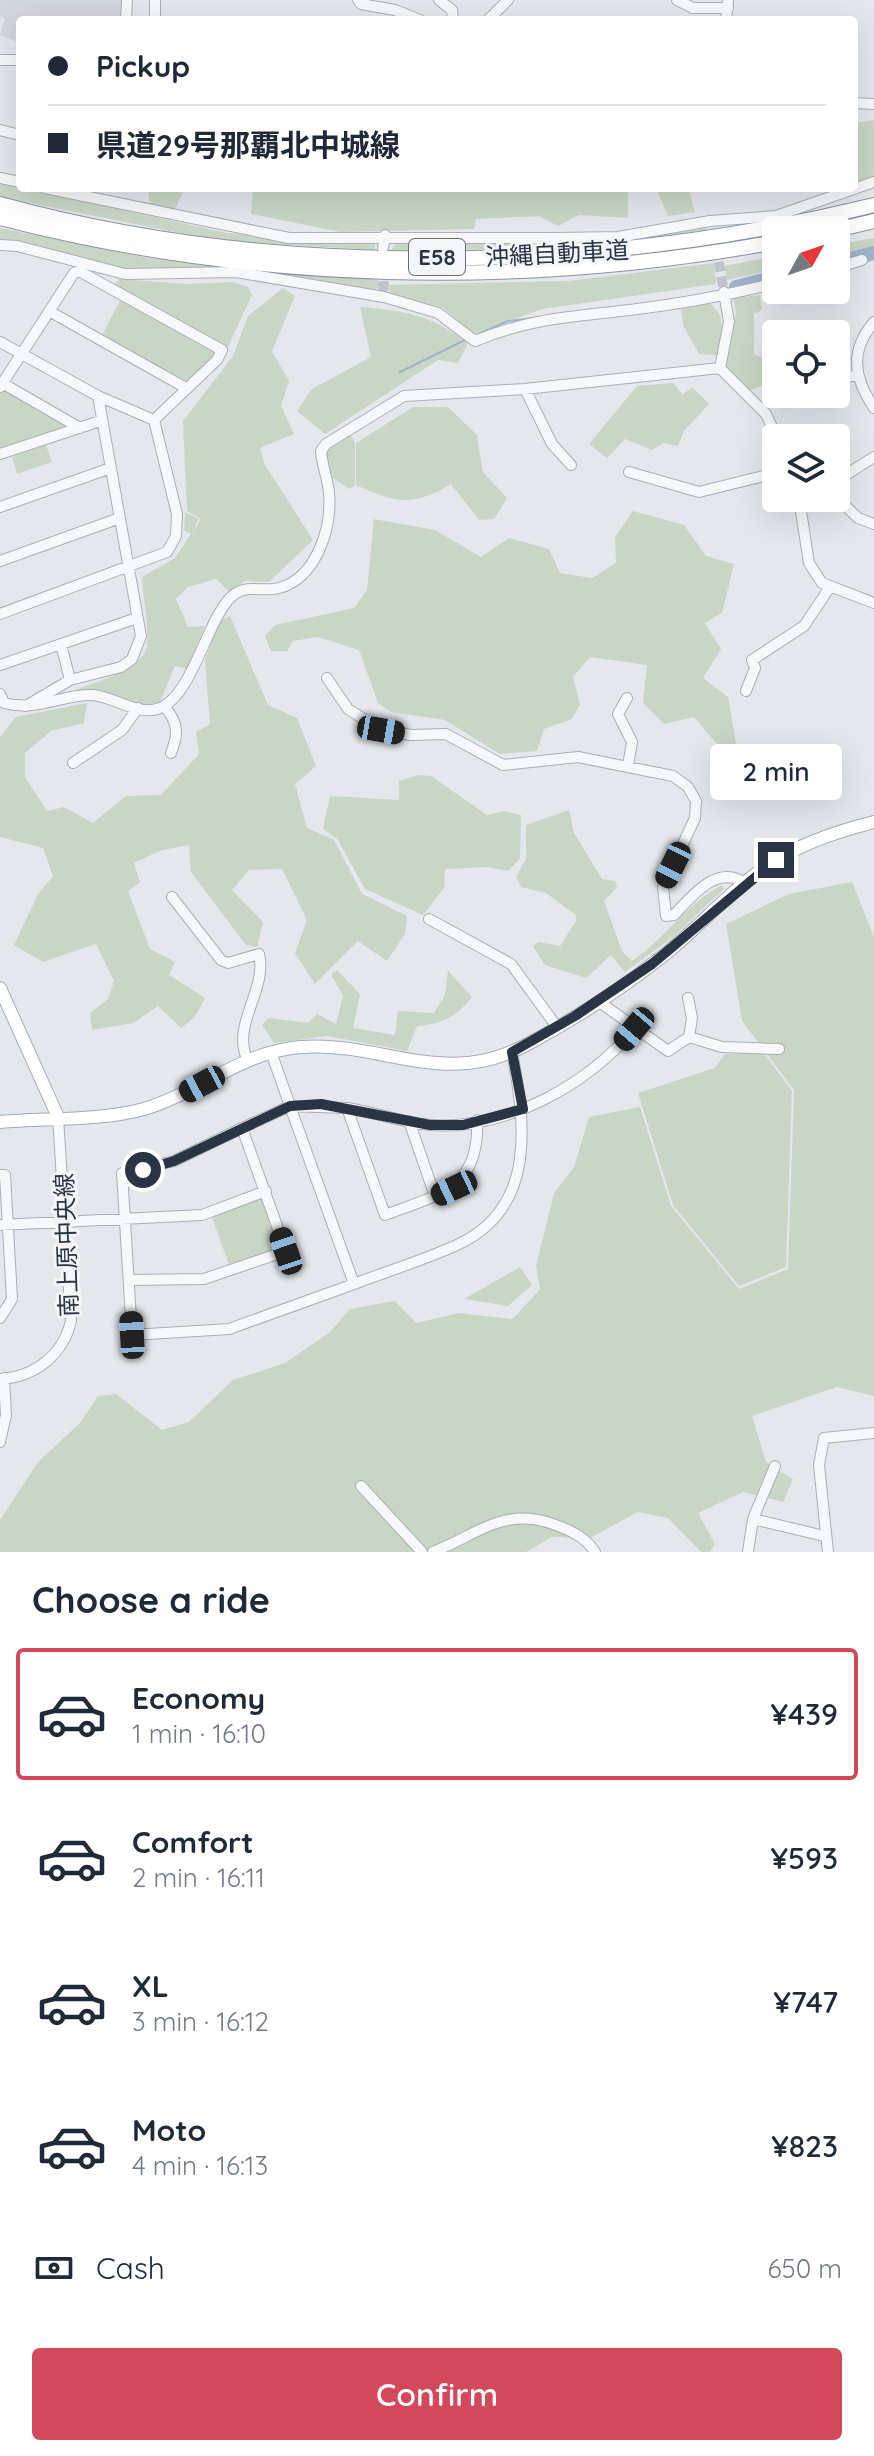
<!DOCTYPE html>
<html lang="en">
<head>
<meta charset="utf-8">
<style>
  :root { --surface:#fff; --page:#f6f6f7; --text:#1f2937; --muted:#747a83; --line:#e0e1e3; --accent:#d1495b }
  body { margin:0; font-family:Quicksand,"Noto Sans JP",sans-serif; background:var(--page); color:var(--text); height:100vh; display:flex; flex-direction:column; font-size:30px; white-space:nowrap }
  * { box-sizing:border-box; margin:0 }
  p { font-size:26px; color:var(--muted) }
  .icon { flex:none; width:44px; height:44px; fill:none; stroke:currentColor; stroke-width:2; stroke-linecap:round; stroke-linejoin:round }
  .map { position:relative; height:1552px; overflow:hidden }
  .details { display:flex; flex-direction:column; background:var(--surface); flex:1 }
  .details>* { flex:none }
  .banner { position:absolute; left:16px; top:16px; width:842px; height:176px; border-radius:8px; box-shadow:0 8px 32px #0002; display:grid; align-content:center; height:176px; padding:0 32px; background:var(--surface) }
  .needle { width:52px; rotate:50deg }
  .tools { position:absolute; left:762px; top:216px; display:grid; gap:16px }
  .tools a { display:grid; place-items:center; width:88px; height:88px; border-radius:8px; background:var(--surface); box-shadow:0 8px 32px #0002; font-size:40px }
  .end { position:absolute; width:36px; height:36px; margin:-18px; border:10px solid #2b3445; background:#fff; box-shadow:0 0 0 4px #fff }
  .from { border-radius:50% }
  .bubble { position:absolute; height:56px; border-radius:8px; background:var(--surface); box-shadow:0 8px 32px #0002; font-size:26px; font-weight:600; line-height:56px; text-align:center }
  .car { position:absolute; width:24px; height:48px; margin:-24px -12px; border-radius:10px; box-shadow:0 0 6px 2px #0007; background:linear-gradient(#222 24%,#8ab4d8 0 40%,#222 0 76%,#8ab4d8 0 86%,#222 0) }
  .banner b { display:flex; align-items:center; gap:28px; height:76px; font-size:30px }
  .banner b+b { border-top:2px solid var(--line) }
  .banner i { width:20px; height:20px; background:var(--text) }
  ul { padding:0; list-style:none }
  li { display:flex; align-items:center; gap:24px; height:132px; margin:0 16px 12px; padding:0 16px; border:4px solid transparent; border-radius:8px }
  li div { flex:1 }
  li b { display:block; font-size:30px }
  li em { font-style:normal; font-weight:600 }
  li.active { border-color:var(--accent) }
  li>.icon { width:72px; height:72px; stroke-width:1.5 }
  h2 { padding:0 32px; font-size:36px; line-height:96px }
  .pay { display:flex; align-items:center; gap:20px; height:88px; padding:0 32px; font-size:30px }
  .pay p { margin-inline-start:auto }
  .cta { display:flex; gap:16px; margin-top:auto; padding:16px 32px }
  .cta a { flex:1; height:92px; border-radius:8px; background:var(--accent); color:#fff; font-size:32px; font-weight:600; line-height:92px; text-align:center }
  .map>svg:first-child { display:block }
</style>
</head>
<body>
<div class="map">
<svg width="874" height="1552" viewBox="0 0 874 1552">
  <rect width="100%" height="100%" fill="#e4e7ec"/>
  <path fill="#d2d6de" d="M0 0H121V20H20V43L0 35 5 19 0 17Z"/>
  <path fill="#c9d6c5" d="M874 120V179L854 186 856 123Z
    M0 183 227 233 330 243 371 240 375 244V250L254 243 190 235 0 197Z
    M148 188H185L175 209 150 205Z
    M253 188H628V218L579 215 558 226 539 216 476 219 474 229 340 232 251 214Z
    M656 188H688L695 212 668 216Z
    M706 225 707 232 543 249 391 250 398 240H577Z
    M0 228 149 258 378 280 380 286 374 291 285 277 124 269 0 241Z
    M874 238V248L836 256V245Z
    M776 256V269L727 280 724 266Z
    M714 263 716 284 542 309 473 334 442 307 396 296 390 292 389 285 569 281Z
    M119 279 186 284 233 282 248 287 252 295 227 349 189 382 101 337 124 293 113 286Z
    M283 288 295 296 272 351 289 381 281 406 294 434 260 448 265 465 313 540 269 582 244 581 231 593 216 579 188 587 176 599 188 627 205 626 187 669 175 666 160 702 146 705 52 698C75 688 143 673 147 646 149 624 143 598 142 577L175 558 191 534 184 530 185 512 199 519 192 533 201 519 187 511 183 421 233 356 248 316Z
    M760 295 762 310 754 314V355L770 359 776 380 749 391 724 365 736 313 733 298Z
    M708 302C728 316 722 333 717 355L699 354 683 325 681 306Z
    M360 307C403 310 434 316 468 343L458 363 438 360 325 434 297 411 312 389 371 357Z
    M673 383 682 394 693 388 709 404 684 431 678 446 663 443 652 450 625 439 607 458 589 444 637 386Z
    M6 384 80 428 0 452V393Z
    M413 407H448L477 435 483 472 507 498 494 519 479 520 451 484C414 507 394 503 356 485V443Z
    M350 434 355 442V485L350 489 327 475 324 453Z
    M46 445 52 462 17 474 12 457Z
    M633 511 684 525 706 556 734 564 722 613 705 623 721 649 703 678 728 697 737 749 727 756 694 717 664 724 643 703 647 665 590 657 573 677 580 704 572 719 544 729 537 751 500 754 445 720 391 712 378 703 359 650 318 637 293 641 287 651H271L265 636 275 625 354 608 367 590 374 519 435 530 481 557 509 538 549 549 560 573 592 578 616 563 615 537Z
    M230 616 268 705 297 718 316 766 295 784 307 828 334 840 362 894 407 916 405 934 387 961 358 941 315 984 295 953 307 920 282 869 249 870 232 890 263 922 257 947 246 945 191 872 189 845 162 850 134 863 140 882 128 891 150 949 175 962 169 975 205 998 195 1017 181 1028 158 1006 133 1023 92 1030 90 1013 108 999 114 981 96 944 43 962 14 945 38 894 53 876 43 848 0 837V737L16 717 87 703 84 723 51 731 25 753V777L47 811 64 807 93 823 126 796 161 795 199 754 196 732 210 724 205 660 219 622Z
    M418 775 431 776 487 815 504 811 521 815 520 859 508 871 487 867 445 869 444 888 423 915 365 889 338 840 323 828 330 796 399 800V781Z
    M569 810 574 833 602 879 615 881 617 887 604 901 622 951 632 961C666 938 686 904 722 885L724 889 673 937 625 972 611 955 586 978 545 965 533 946 538 942 560 946 576 921V915L546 893 521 887 516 877 526 859V825Z
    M852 882 874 937V1396L837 1387 752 1416 766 1462 793 1479 783 1502 743 1492 698 1513 715 1544 710 1552H701L668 1518 638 1512 590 1538 552 1537 526 1552H0V1520L38 1462 80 1423 98 1396 116 1394 162 1430 189 1422 233 1380 285 1363 329 1333 350 1309 395 1301 416 1323 459 1313 513 1319 540 1289 536 1266 554 1193 574 1167 589 1117 640 1107 671 1206 739 1289 788 1269 794 1090 742 1021 726 924 789 894Z
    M337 970 360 994 353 1028 395 1035 398 1011 434 1013 445 995 448 971 472 997C457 1017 441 1024 417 1026L407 1051 327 1036 274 1043 262 1025 269 1018 308 1023 317 1014 336 1024 343 996 331 974Z
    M764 1053 792 1091 786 1267 739 1286 673 1205 638 1093 715 1068 725 1054Z
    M266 1191 286 1251 231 1270 210 1212Z
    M520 1267 532 1285 508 1306 464 1299Z"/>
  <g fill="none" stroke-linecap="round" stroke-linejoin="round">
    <path stroke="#9fb4cc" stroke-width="2" d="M727 289 736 287
      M476 335 508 321 535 318
      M400 372 467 339"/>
    <path stroke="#9fb4cc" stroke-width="14" d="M836 263 874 253
      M736 287 776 277"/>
    <path stroke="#bfc3cb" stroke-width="10" stroke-dasharray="10 5" stroke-linecap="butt" d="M716 247 724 292
      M383 266 384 297"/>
    <defs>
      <path id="minor" d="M155 0V20
        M358 0 361 4 395 10 420 20
        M439 0 452 10 453 20
        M677 0 693 8H728
        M126 20 127 0
        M488 20 508 0
        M726 20 728 0
        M0 60H20
        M854 103 874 104
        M0 130 20 135
        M0 178 20 182
        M45 188 289 238H557L618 237 710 221 776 216 874 182
        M0 245 17 246 125 274 236 272 384 297 438 313 475 341C531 318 571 317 630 310 679 304 729 295 776 283
        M383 248 385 235
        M836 268 862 260
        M49 311 186 388
        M874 322C849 351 854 378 874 408
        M0 342 98 396 154 420 177 514 176 536 167 552 0 614
        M720 368 766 414 777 438
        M720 368 729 322 724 292
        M836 380 857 375
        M2 383 80 428
        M0 387 74 273 79 271 222 350 217 360 154 420
        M525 389 552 444 571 465
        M0 454 100 421
        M629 472 699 492 776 473
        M836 481 874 457
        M836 497 858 518 874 524
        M799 498 809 563 822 583 874 603
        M0 507 108 469
        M0 561 117 519
        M61 644 70 680
        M0 665 137 618
        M327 678 348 709 381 730 411 735 446 734 503 765 578 757 673 776 688 787 696 801 695 818 663 887 666 916 674 915C693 895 717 864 745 883
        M746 691 755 668 752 660 804 626 830 587
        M0 694 4 703C38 712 61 694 93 695 113 697 132 712 152 710 190 706 204 627 229 599 245 582 259 593 279 588 317 578 332 527 329 493 328 479 322 466 321 451L326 444 404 396 525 389 720 368
        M627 698 618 714 632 742 628 766
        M26 706 70 680 121 667 132 659 141 636 98 396
        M164 706C178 722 179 733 171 753
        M73 763 122 730 138 708
        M172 897 221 960 228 963 259 954C268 990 230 1025 248 1061
        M429 919 511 964 557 1027
        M688 998 692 1018 689 1037
        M598 1001 668 1051 689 1037 722 1047 779 1049
        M271 1052 290 1106 347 1108
        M477 1120C480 1189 440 1194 385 1215L347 1108C375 1112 403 1123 431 1125 507 1130 587 1085 634 1029
        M409 1121 435 1196
        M242 1128 174 1161 122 1173 132 1335 229 1329 354 1284
        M0 1175H5L12 1299 0 1318
        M0 1225 202 1215 266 1191
        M130 1280 204 1279 286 1251 242 1128 290 1106 354 1284C388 1271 424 1260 457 1245 538 1208 525 1122 512 1052
        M0 1379C35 1377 63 1355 71 1321L58 1117
        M0 1442 6 1415 4 1378
        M361 1486 422 1552
        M753 1519 824 1536
        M433 1552C481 1533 506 1504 561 1527 575 1533 587 1539 595 1552
        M748 1552 753 1519 775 1466
        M828 1552 819 1465 824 1438 874 1433"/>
      <path id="major" d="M0 988 58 1117
        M0 1122C46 1118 100 1121 144 1109 198 1093 243 1051 301 1047 382 1041 444 1089 526 1045 573 1020 621 989 663 956 699 927 730 891 768 865 799 844 838 831 874 822"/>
      <path id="highway" d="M0 204C277 280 597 273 874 205
        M0 218C252 283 521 289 776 242
        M836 230 874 221"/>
    </defs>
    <use href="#minor" stroke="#a9aeb7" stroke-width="12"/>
    <use href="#major" stroke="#a3abb8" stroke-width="14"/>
    <use href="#highway" stroke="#8b94a3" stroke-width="16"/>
    <use href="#minor" stroke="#f7f8fa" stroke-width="10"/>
    <use href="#major" stroke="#fff" stroke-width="12"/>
    <use href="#highway" stroke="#fff" stroke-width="14"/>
  </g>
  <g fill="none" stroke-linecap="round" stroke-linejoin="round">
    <path stroke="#2b3445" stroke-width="10" d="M143 1170 174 1161 290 1106 321 1104 430 1125H463L523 1109 512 1052 575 1016 652 964 776 860"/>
  </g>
  <g text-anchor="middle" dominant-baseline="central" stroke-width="6" stroke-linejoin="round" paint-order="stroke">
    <rect fill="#f4f6f9" stroke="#676e7b" stroke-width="2" x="409" y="239" width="56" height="36" rx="6"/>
    <g font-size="22" font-weight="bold" fill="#2b3445">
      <text x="437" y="257">E58</text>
    </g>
    <g font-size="24" fill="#2b3445" stroke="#f4f6f9">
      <text transform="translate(557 253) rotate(-3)">沖縄自動車道</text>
      <text transform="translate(66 1245) rotate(-92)">南上原中央線</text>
    </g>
  </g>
</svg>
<div class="tools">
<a><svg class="needle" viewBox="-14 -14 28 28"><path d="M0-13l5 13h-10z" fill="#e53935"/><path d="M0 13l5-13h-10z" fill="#747a83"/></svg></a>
<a><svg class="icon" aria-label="locate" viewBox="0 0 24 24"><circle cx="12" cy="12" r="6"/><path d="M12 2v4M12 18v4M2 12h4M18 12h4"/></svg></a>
<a><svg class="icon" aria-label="layers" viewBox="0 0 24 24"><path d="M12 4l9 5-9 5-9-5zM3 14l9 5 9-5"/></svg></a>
</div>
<i class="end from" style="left:143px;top:1170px"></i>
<i class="end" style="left:776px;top:860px"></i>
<div class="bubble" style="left:710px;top:744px;width:132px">2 min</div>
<i class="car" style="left:381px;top:730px;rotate:100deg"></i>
<i class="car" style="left:673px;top:865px;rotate:206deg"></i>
<i class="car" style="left:634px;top:1029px;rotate:220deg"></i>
<i class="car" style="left:202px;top:1084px;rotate:242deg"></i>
<i class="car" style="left:454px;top:1188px;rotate:245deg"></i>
<i class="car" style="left:286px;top:1251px;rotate:341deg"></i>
<i class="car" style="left:132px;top:1335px;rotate:357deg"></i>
<div class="banner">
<b><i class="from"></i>Pickup</b>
<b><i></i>県道29号那覇北中城線</b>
</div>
</div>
<section class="details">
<h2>Choose a ride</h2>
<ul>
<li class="active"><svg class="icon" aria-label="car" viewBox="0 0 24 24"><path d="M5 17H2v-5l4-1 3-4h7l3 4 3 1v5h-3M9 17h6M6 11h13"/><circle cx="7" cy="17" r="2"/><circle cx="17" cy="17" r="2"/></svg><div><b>Economy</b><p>1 min · 16:10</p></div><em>¥439</em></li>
<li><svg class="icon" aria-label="car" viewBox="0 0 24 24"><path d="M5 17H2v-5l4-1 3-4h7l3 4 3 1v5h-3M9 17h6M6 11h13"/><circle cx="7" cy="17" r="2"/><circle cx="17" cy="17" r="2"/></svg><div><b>Comfort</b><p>2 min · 16:11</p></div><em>¥593</em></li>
<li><svg class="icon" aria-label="car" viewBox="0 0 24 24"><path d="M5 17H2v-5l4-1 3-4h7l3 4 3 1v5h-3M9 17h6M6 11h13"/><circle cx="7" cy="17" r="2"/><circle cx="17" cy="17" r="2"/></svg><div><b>XL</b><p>3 min · 16:12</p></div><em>¥747</em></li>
<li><svg class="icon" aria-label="car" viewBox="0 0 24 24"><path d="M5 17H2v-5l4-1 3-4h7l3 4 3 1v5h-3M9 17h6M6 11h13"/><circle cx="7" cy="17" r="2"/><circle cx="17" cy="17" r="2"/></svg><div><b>Moto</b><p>4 min · 16:13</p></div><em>¥823</em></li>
</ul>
<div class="pay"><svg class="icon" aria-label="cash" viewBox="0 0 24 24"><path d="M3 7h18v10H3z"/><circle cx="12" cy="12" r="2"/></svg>Cash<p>650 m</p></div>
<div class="cta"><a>Confirm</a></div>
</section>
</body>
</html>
